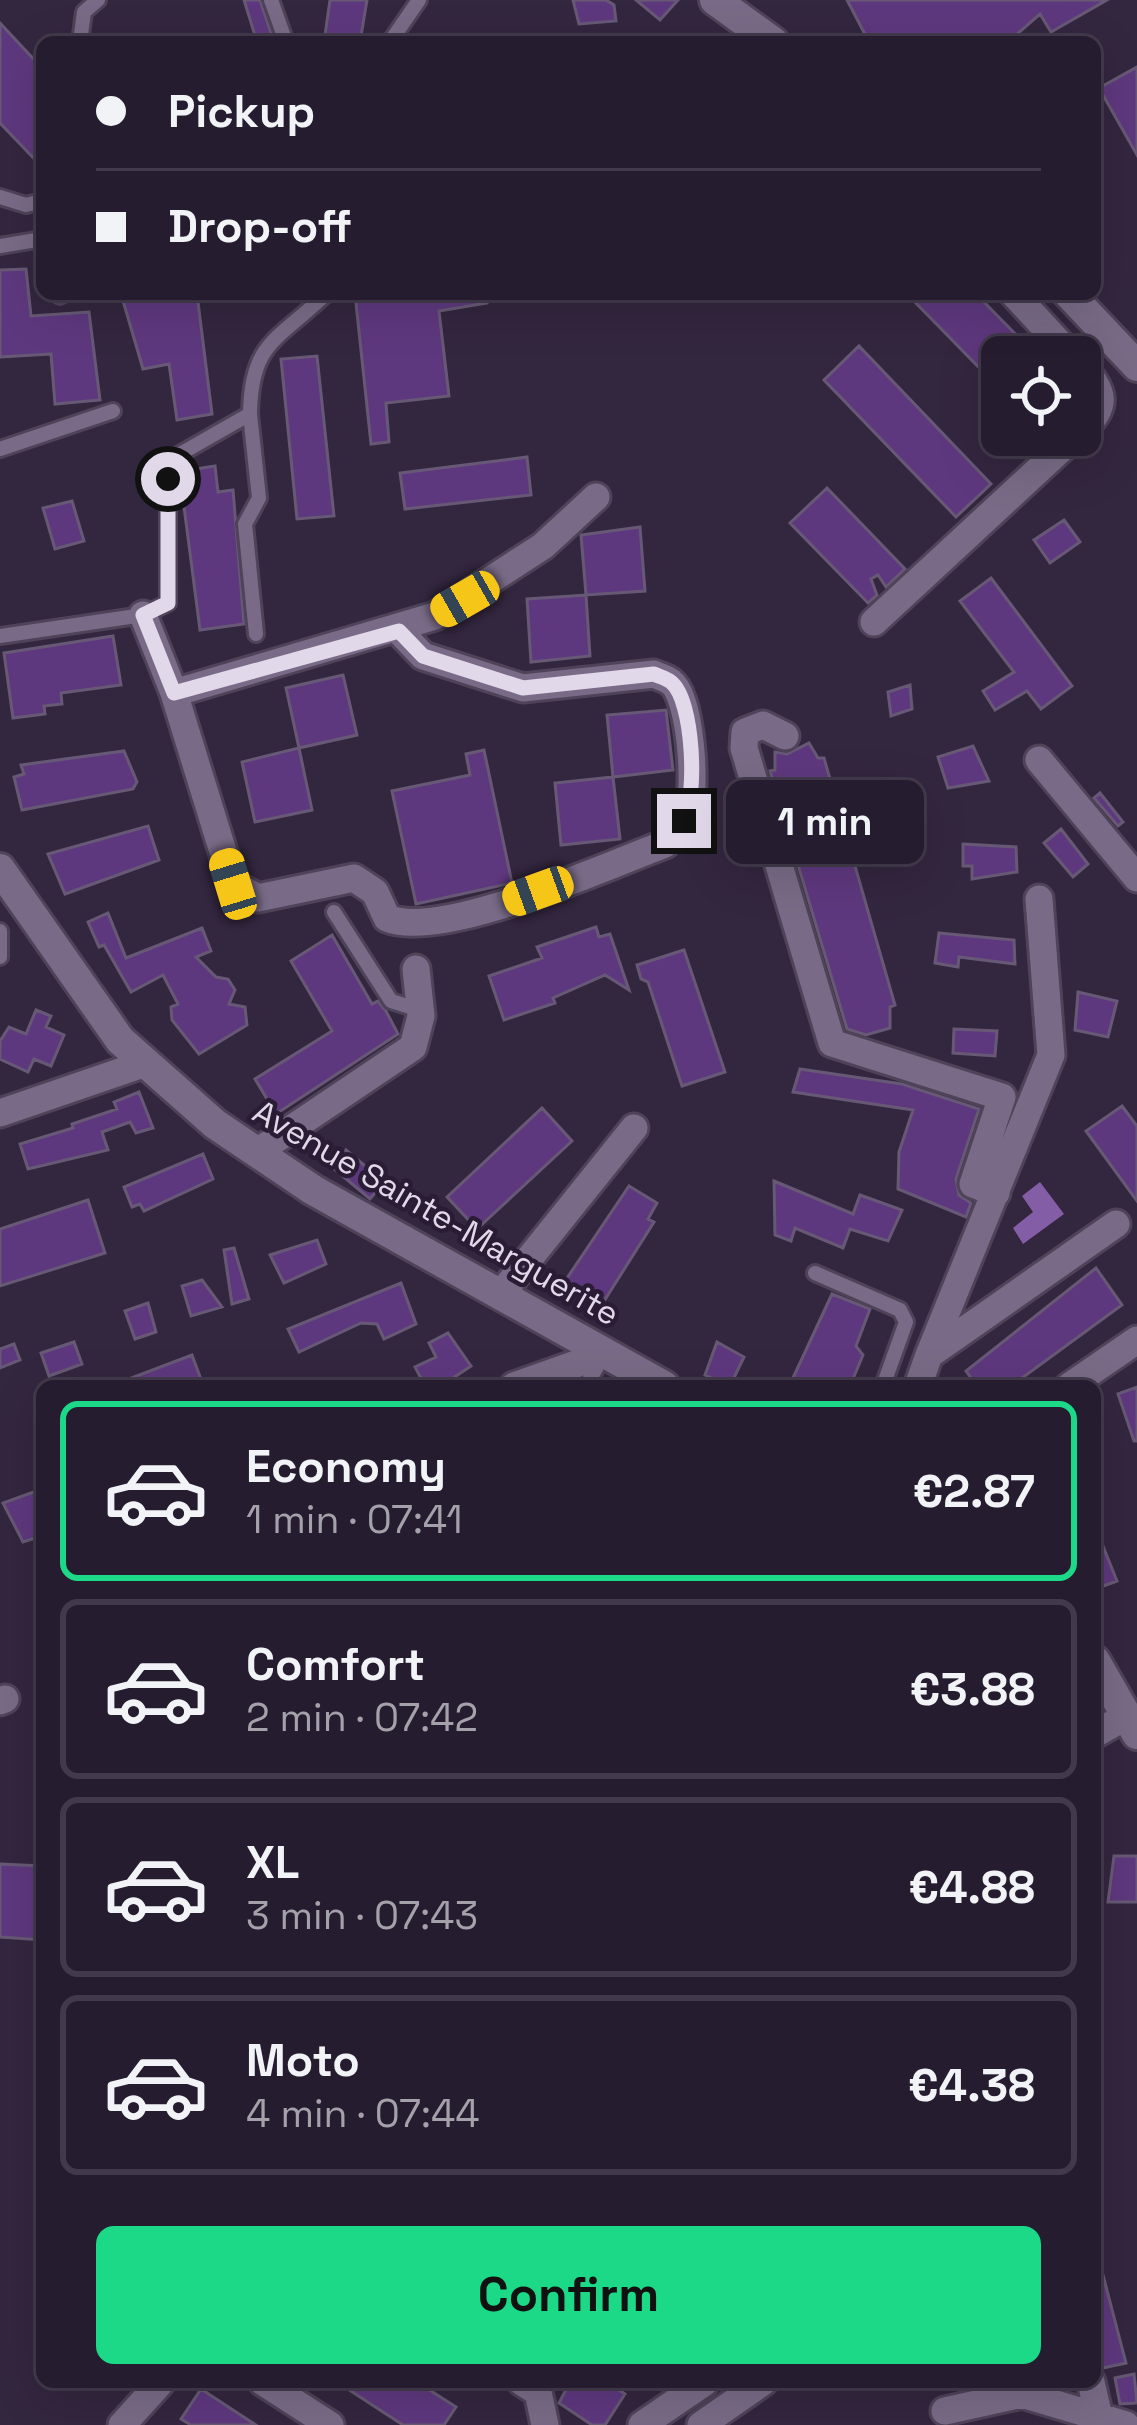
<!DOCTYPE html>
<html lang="en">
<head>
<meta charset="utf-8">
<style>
  :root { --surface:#261c2f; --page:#32293b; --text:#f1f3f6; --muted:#a4a1aa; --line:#423a4b; --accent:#1cd988 }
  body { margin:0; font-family:"Space Grotesk",sans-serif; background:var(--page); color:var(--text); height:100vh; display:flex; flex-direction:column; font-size:45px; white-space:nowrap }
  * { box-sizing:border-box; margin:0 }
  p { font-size:39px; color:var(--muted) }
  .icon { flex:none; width:66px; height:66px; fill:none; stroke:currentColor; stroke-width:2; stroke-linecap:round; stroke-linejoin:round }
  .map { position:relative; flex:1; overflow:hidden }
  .details { position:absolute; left:36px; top:1380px; width:1065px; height:1008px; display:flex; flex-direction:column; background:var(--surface); border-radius:18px; box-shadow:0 12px 48px #0002,0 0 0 3px var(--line) }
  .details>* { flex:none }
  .guide { position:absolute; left:36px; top:36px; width:1065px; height:264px; border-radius:18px; box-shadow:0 12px 48px #0002,0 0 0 3px var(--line); display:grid; align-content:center; height:264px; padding:0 60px; background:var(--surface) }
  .tools { position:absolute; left:981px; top:336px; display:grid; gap:24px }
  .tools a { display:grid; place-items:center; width:120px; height:120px; border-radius:18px; background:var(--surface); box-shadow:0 12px 48px #0002,0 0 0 3px var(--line); font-size:60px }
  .end { position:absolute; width:54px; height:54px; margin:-27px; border:15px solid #e1d9e9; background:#111; box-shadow:0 0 0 6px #111 }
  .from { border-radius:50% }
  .bubble { position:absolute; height:84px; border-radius:18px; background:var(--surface); box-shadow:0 12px 48px #0002,0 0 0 3px var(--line); font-size:39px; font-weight:800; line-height:84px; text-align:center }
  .car { position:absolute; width:36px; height:72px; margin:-36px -18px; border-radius:15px; box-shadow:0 0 9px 3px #0007; background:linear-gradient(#f5c518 24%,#345 0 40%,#f5c518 0 76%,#345 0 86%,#f5c518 0) }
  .guide b { display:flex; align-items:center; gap:42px; height:114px; font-size:45px }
  .guide b+b { border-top:3px solid var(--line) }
  .guide i { width:30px; height:30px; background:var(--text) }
  ul { padding:21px 0 0; list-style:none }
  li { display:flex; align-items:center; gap:36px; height:180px; margin:0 24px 18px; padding:0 36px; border:6px solid var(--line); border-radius:18px }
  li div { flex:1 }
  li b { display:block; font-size:45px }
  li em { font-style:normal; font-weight:800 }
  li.selected { border-color:var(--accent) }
  li>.icon { width:108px; height:108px; stroke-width:1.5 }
  .cta { display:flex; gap:24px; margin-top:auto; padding:24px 60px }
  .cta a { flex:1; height:138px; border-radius:18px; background:var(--accent); color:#111; font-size:48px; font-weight:800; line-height:138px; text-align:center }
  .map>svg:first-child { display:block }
</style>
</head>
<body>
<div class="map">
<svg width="1137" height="2425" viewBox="0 0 1137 2425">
  <rect width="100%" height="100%" fill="#33263f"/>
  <path fill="#845da7" d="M1040 1182 1064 1214 1023 1244 1013 1228 1033 1212 1022 1196Z"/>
  <path fill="#5e387e" stroke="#675975" stroke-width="3" d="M244 0H260L274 42H257Z
    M330 0H367L360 42H324Z
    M573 0H606L614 5 616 21 579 24Z
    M636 0H678L660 20Z
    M847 0H1107L1051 32 1040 14 1008 42H869Z
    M0 23 42 68V167L0 123Z
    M1137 67V155L1099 88Z
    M26 269 31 316 89 312 100 400 55 404 51 354 0 357V270Z
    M121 294H197L212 414 177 420 169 364 143 369Z
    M355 294H486L487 303 439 311 449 396 386 403 389 442 371 444Z
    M907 294H976L1038 357H1002V391Z
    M859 346 991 484 956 517 824 380Z
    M317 356 334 516 297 519 281 359Z
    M527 457 531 495 405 509 400 473Z
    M215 466 218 492 233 490 244 624 200 630 180 476 182 471Z
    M827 488 905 569 886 587 878 575 871 579 877 595 868 603 790 523Z
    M72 501 84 541 55 549 43 508Z
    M1064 520 1080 542 1050 563 1034 540Z
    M640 527 645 591 586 595 581 535Z
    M991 578 1072 686 1041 709 1027 691 995 710 983 691 1014 672 960 601Z
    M586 595 590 656 531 662 527 599Z
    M113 636 121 685 61 693 62 704 44 706 45 714 13 718 4 653Z
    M343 675 357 735 299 748 312 810 255 822 242 762 299 748 286 688Z
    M910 685 912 709 891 716 888 692Z
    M666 710 673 770 613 777 607 715Z
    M809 743 818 758H824L895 1005 890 1007V1028L866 1035 847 1029 770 771 775 770V752L787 754Z
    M973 746 989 781 948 788 938 757Z
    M484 750 512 883 416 904 392 791 470 775 466 754Z
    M124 751 137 782 133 789 22 810 14 777 24 774 21 765Z
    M613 777 620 839 561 845 555 783Z
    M1100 793 1123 822 1118 826 1094 798Z
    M148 826 159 860 65 894 48 854Z
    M1061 829 1088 864 1073 877 1044 843Z
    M963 844 1016 847 1017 872 972 879V866H963Z
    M108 913 126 958 202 928 211 951 196 957 216 977 228 979 235 990 229 1004 245 1007 247 1025 199 1054 172 1020 171 1007 178 1004 163 975 131 992 104 945 99 947 88 922Z
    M596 927 599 937 610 934 629 990 605 975 553 998 555 1003 504 1020 489 976 542 958 537 947Z
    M939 933 1014 940 1015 964 959 957 958 967 935 963Z
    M332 935 372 1004 378 1001 386 1011 398 1034 276 1114 255 1079 332 1031 291 961Z
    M684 950 725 1072 682 1086 648 982 641 979 637 965Z
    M1078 992 1117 1001 1108 1037 1075 1030Z
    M36 1010 51 1016 46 1027 64 1035 51 1066 34 1059 28 1072 0 1059V1041L9 1027 26 1034Z
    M954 1029 997 1031 995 1056 953 1053Z
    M800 1069 902 1084 979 1109 956 1179 959 1195 971 1203 966 1217 898 1189 899 1152 913 1110 793 1092Z
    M139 1092 153 1128 136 1133 130 1122 102 1132 108 1150 28 1169 20 1144 73 1128 72 1124 117 1109 114 1102Z
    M1122 1106 1137 1126V1201L1086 1131Z
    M542 1108 572 1141 477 1229 447 1197Z
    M346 1150 384 1182 370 1199 333 1168Z
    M203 1154 213 1179 144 1211 140 1204 132 1207 124 1187Z
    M774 1181 853 1214 860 1195 902 1210 888 1241 850 1229 843 1248 795 1228 791 1241 775 1235Z
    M629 1186 657 1203 648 1219 654 1222 601 1306 563 1284Z
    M88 1200 105 1253 0 1286V1229Z
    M317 1240 326 1264 284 1283 270 1255Z
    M234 1248 249 1299 232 1304 224 1250Z
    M1096 1268 1122 1305 1011 1386H977L966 1371Z
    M202 1280 222 1307 191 1316 182 1286Z
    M401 1283 416 1324 384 1339 377 1324 361 1323 299 1352 288 1329Z
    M832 1294 870 1309 856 1346 863 1355 850 1386H795L792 1380Z
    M148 1303 156 1332 135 1339 125 1311Z
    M448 1333 471 1366 441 1386H425L415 1367 436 1357 429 1343Z
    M74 1342 82 1364 49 1376 41 1353Z
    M717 1342 744 1357 730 1386 705 1375Z
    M14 1344 20 1360 0 1368V1349Z
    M192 1355 202 1382 118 1386V1383Z
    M1137 1387V1441H1134L1118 1394Z
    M42 1489V1536L23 1542 3 1503Z
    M1095 1526 1117 1581 1095 1589Z
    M1114 1856H1137V1902H1108Z
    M0 1864 42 1866V1940L0 1937Z
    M1103 2275 1126 2363 1103 2368 1095 2329V2276Z
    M1134 2374 1137 2403 1120 2404 1115 2378Z
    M337 2382H417L456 2407 444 2425H403Z
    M570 2382H607L625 2394 605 2425H592L559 2403Z
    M201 2389 256 2425H191L181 2419Z"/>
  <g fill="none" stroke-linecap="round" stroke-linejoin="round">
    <defs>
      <path id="service" d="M271 0 286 42
        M80 42 84 12 98 0
        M390 42 419 0
        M0 197 26 205 42 201
        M0 246 42 239
        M60 294V296
        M250 414 259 498 245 524 256 634
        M0 449 113 411
        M0 636 143 615 168 603V479L173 458 250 414C251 342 277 341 326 294
        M334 912 391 1001 420 1010
        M0 931V957
        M815 1273 900 1310 906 1322 883 1386
        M586 1386 602 1358"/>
      <path id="minor" d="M1014 294 1072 357
        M1080 365C1105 392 1109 406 1080 431
        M143 615 174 693 435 616 543 546 596 497
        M874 622 1076 435
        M174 693 233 884 258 898 354 878 375 892 387 918C441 941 606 866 665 844 674 835 683 825 688 813 697 791 691 697 671 682 666 678 660 677 654 674L523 688 423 656 399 631
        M785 736 763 725 745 732 744 748 832 1043 1002 1097 973 1184 996 1193
        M1039 760 1137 878
        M0 1113 143 1064
        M257 1152 413 1047 421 1016 416 969
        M500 1295 634 1128
        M929 1355 1051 1055 1039 899
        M514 1386 604 1354
        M918 1386 929 1355 1116 1224
        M1070 1386 1137 1340
        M0 1701 5 1699
        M1095 1734 1128 1715
        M263 2382 330 2425
        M522 2382 538 2392 545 2425
        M1091 2382 1099 2417
        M945 2411 1022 2394 1126 2425
        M122 2425 161 2382
        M642 2425 705 2382
        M701 2425 763 2382"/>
      <path id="tertiary" d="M715 0 773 42
        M1069 294 1137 366
        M0 869 120 1040 215 1124 313 1190 664 1386
        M1095 1661 1137 1734"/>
    </defs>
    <use href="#service" stroke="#4e4358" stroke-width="20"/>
    <use href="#minor" stroke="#4e4358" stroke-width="33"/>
    <use href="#tertiary" stroke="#4e4358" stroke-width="36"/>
    <use href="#service" stroke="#796b87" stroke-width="14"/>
    <use href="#minor" stroke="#796b87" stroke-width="27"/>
    <use href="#tertiary" stroke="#796b87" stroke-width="30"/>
  </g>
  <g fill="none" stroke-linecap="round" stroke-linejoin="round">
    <path stroke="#e1d9e9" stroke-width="15" d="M168 479V603L143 615 174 693 399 631 423 656 523 688 654 674C660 677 666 678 671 682 694 700 697 797 684 821"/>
  </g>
  <g text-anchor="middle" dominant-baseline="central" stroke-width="9" stroke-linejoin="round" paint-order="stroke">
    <g font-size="33" fill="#e1d9e9" stroke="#291c34">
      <text transform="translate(436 1213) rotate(30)">Avenue Sainte-Marguerite</text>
    </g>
  </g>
</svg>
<div class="tools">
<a><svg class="icon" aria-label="locate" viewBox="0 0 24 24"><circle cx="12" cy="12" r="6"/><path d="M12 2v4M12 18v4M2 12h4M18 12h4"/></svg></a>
</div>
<i class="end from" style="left:168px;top:479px"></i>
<i class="end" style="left:684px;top:821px"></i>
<div class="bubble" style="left:726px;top:780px;width:198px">1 min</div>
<i class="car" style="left:465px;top:599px;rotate:240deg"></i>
<i class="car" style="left:233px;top:884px;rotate:343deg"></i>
<i class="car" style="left:538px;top:891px;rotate:250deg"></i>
<div class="guide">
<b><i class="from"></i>Pickup</b>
<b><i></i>Drop-off</b>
</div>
<section class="details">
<ul>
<li class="selected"><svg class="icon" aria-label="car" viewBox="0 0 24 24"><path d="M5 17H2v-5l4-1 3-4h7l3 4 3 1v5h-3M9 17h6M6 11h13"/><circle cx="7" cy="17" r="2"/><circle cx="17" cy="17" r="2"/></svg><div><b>Economy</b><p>1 min · 07:41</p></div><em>€2.87</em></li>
<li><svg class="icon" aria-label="car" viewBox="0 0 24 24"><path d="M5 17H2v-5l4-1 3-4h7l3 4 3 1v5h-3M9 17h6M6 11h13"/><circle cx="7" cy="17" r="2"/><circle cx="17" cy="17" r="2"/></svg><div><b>Comfort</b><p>2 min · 07:42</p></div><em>€3.88</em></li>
<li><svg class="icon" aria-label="car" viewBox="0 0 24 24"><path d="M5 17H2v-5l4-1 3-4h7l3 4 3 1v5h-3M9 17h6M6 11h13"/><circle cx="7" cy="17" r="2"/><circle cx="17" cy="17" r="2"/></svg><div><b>XL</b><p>3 min · 07:43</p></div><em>€4.88</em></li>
<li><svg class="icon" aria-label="car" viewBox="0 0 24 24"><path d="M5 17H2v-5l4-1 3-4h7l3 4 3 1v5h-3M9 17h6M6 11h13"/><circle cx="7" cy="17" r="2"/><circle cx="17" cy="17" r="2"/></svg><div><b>Moto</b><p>4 min · 07:44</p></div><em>€4.38</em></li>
</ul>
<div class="cta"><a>Confirm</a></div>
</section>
</div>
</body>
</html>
